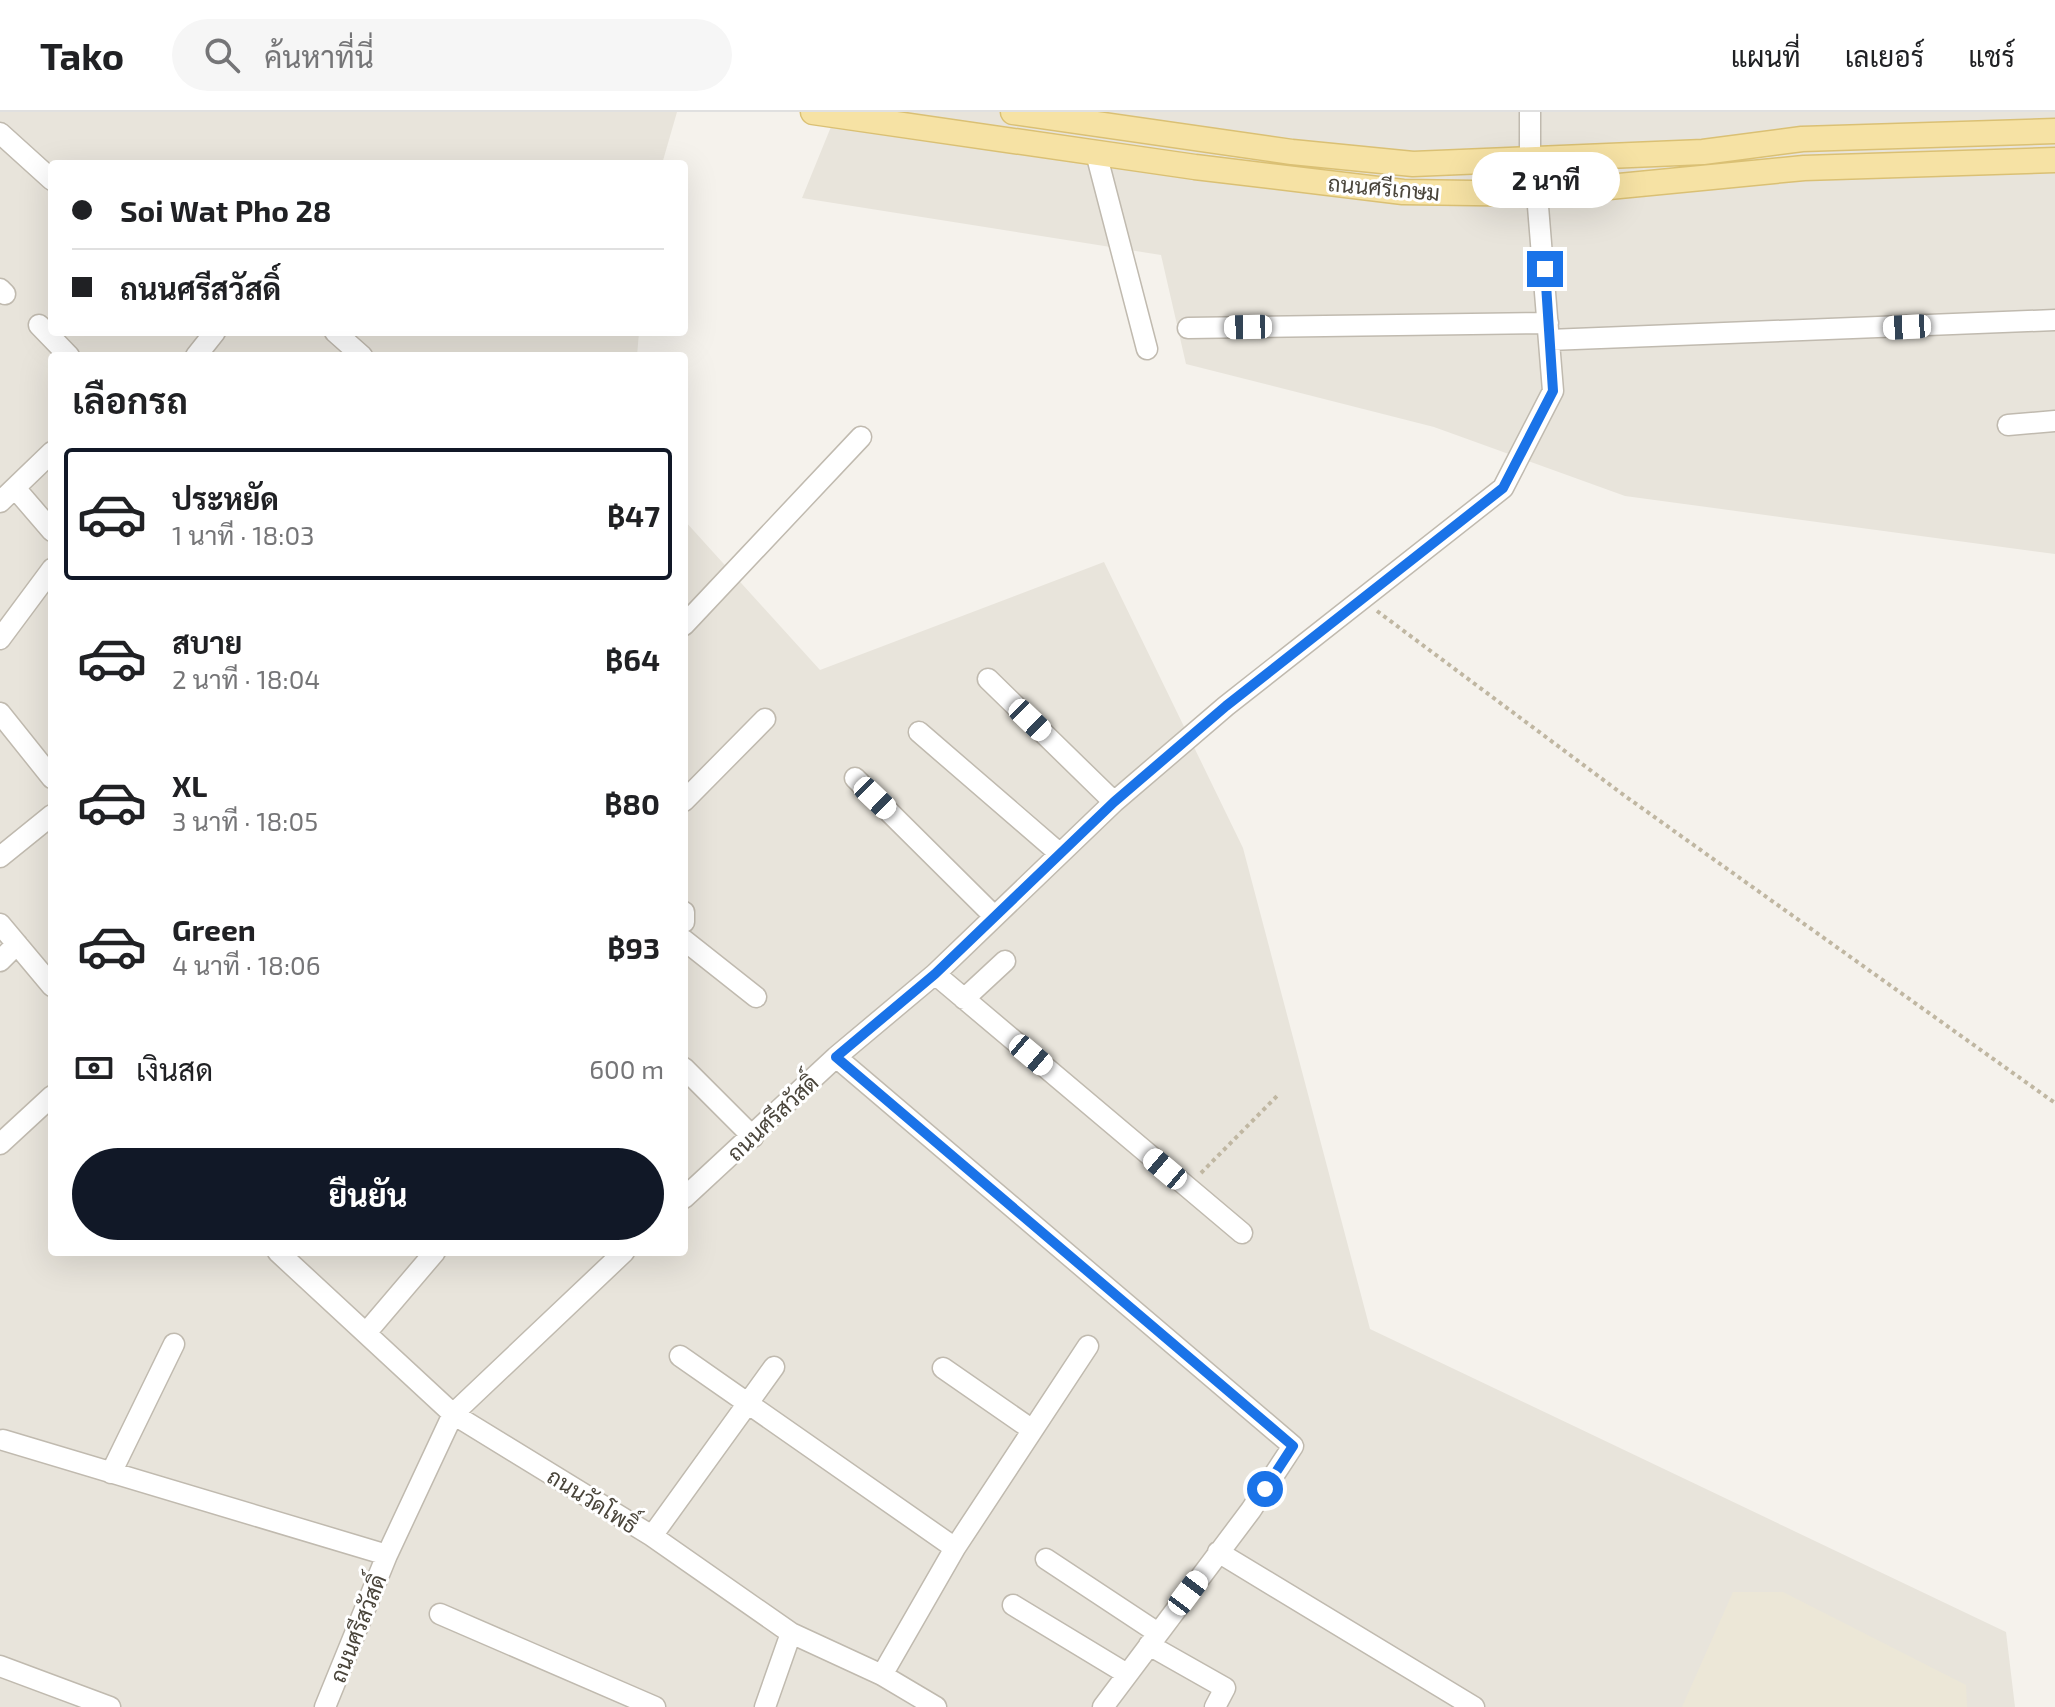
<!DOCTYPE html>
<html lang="th">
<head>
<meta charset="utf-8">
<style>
  :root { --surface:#fff; --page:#f6f6f6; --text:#202124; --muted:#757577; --line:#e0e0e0; --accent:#111827 }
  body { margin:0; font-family:"Exo 2",Sarabun,sans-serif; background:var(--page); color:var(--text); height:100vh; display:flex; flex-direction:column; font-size:30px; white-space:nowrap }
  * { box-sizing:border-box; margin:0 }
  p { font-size:26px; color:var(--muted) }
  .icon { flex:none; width:44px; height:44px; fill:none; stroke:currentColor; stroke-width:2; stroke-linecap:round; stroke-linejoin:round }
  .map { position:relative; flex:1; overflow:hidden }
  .drawer { position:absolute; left:48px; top:240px; width:640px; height:904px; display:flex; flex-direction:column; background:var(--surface); border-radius:8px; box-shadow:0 8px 32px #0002 }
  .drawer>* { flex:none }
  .top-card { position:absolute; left:48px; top:48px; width:640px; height:176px; border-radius:8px; box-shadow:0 8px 32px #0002; display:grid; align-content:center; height:176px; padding:0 24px; background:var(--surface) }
  .end { position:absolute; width:36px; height:36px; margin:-18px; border:10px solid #1a73e8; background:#fff; box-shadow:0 0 0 4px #fff }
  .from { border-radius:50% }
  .bubble { position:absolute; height:56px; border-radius:28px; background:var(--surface); box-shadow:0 8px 32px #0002; font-size:26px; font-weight:700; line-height:56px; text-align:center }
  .car { position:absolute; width:24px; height:48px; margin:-24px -12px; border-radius:10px; box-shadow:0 0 6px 2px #0007; background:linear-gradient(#fff 24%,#345 0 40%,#fff 0 76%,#345 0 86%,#fff 0) }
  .top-card b { display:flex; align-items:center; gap:28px; height:76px; font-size:30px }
  .top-card b+b { border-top:2px solid var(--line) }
  .top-card i { width:20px; height:20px; background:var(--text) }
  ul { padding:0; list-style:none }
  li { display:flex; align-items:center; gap:24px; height:132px; margin:0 16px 12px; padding:0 8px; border:4px solid transparent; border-radius:8px }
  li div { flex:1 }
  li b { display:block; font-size:30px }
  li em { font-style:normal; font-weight:700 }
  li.selected { border-color:var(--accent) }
  li>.icon { width:72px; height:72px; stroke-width:1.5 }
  h2 { padding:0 24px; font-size:36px; line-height:96px }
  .pay { display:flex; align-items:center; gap:20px; height:88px; padding:0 24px; font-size:30px }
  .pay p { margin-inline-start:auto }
  .action { display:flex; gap:16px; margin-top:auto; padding:16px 24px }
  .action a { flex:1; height:92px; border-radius:48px; background:var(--accent); color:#fff; font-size:32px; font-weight:700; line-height:92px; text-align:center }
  header { display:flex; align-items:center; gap:48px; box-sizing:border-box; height:112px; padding:0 40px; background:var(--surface); border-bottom:2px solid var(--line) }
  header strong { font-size:38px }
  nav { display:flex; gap:44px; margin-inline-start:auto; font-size:28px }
  .search { width:560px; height:72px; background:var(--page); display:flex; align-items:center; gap:20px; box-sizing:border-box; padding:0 28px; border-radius:44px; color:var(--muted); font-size:30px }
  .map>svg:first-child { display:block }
</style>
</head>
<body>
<header>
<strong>Tako</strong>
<div class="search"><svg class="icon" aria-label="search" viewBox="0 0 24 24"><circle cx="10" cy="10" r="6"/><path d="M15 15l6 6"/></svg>ค้นหาที่นี่</div>
<nav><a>แผนที่</a><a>เลเยอร์</a><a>แชร์</a></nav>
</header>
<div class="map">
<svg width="2055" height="1595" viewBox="0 0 2055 1595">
  <rect width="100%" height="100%" fill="#f5f2ec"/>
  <path fill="#e8e4db" d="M0 0H677L662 52H52V220H639L637 244H52V1140H684V408L820 558 1104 450 1243 736 1370 1217 2006 1520 2015 1595H0Z
    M837 0H2055V442L1625 384 1434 315 1186 252 1161 143 802 86Z"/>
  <path fill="#ece7d7" d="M1733 1480H1783L1966 1573 1967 1595H1682Z"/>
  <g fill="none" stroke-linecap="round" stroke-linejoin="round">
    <defs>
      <path id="minor" d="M1530 0V48
        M0 21 52 68
        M1096 41 1147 237
        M0 177 5 182
        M39 213 69 244
        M1188 216 1548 211
        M335 220 362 244
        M1549 228 2055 208
        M196 244 215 220
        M2008 313 2055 309
        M15 376 52 419
        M0 390 52 340
        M684 513 861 325
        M0 527 52 457
        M988 567 1114 690
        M0 601 52 666
        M919 620 1059 741
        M855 666 993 803
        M684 689 765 607
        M0 745 52 703
        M684 800V810
        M0 812 52 874
        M684 828 756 885
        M0 849 17 832
        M935 862 1242 1121
        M964 887 1005 849
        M836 945 1293 1334 1251 1398 1103 1595
        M684 956 753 1025
        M0 1032 52 984
        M684 1086 836 945 935 862 1114 690 1226 594 1503 376 1553 279 1537 82
        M278 1140 453 1302 652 1424 791 1521 882 1563 936 1595
        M366 1221 435 1140
        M680 1244 955 1436
        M943 1256 1031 1317
        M3 1328 387 1443
        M111 1361 174 1232
        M652 1424 774 1255
        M1218 1440 1474 1595
        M1046 1447 1158 1521
        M1013 1493 1127 1562
        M440 1502 655 1595
        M1149 1533 1225 1576 1215 1595
        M0 1554 110 1595
        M882 1563 955 1436 1088 1234
        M325 1595 387 1443 453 1302 624 1140
        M765 1595 791 1521"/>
      <path id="major" d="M813 0 1195 55 1403 80 1537 82 1804 56 2055 48
        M1013 0 1292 40 1413 52 1703 40 1802 27 2055 19"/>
    </defs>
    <use href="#minor" stroke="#c0baaf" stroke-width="23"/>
    <use href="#major" stroke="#dac074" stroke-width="27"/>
    <path stroke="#c0b7a2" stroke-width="4" stroke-dasharray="4 4" stroke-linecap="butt" d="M1377 499 1625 684 2055 991
      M1201 1061 1278 983"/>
    <use href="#minor" stroke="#fff" stroke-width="20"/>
    <use href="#major" stroke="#f6e2a4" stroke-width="24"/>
  </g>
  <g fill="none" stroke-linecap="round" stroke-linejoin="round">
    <path stroke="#1a73e8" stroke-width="10" d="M1265 1377 1293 1334 836 945 935 862 1114 690 1226 594 1503 376 1553 279 1545 157"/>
  </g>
  <g text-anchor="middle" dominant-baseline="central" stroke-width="6" stroke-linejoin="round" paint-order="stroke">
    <g font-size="22" fill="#49443a" stroke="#fff">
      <text transform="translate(1384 75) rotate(5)">ถนนศรีเกษม</text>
      <text transform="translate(772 1005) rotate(-43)">ถนนศรีสวัสดิ์</text>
      <text transform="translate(593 1388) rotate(32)">ถนนวัดโพธิ์</text>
      <text transform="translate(357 1516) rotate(-68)">ถนนศรีสวัสดิ์</text>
    </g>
  </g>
</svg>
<i class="end from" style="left:1265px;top:1377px"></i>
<i class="end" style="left:1545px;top:157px"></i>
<div class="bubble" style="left:1472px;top:40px;width:148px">2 นาที</div>
<i class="car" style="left:1248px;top:215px;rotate:269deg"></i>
<i class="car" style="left:1907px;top:215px;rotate:267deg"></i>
<i class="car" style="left:1030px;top:608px;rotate:134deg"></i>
<i class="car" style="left:875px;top:686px;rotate:134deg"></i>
<i class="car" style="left:1031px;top:943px;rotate:130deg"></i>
<i class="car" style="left:1165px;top:1057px;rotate:310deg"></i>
<i class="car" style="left:1188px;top:1481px;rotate:37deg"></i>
<div class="top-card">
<b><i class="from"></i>Soi Wat Pho 28</b>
<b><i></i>ถนนศรีสวัสดิ์</b>
</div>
<section class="drawer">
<h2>เลือกรถ</h2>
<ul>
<li class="selected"><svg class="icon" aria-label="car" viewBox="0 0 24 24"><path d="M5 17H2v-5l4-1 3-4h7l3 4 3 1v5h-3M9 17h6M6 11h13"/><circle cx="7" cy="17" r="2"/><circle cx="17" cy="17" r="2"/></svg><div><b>ประหยัด</b><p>1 นาที · 18:03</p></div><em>฿47</em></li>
<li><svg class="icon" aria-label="car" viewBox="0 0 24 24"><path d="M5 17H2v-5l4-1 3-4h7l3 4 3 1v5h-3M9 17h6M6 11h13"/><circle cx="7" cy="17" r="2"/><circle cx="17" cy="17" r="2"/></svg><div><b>สบาย</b><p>2 นาที · 18:04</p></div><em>฿64</em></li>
<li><svg class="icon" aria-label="car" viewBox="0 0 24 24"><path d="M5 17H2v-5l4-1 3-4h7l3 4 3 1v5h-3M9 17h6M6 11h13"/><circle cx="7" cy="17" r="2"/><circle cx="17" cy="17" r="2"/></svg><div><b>XL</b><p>3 นาที · 18:05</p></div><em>฿80</em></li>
<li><svg class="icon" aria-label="car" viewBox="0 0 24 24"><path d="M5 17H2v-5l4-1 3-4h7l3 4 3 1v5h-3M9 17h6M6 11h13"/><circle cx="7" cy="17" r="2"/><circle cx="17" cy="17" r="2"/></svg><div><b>Green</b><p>4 นาที · 18:06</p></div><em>฿93</em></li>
</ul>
<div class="pay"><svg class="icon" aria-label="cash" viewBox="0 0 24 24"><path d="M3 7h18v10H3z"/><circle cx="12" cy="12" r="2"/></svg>เงินสด<p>600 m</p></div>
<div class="action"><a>ยืนยัน</a></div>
</section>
</div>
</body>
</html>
